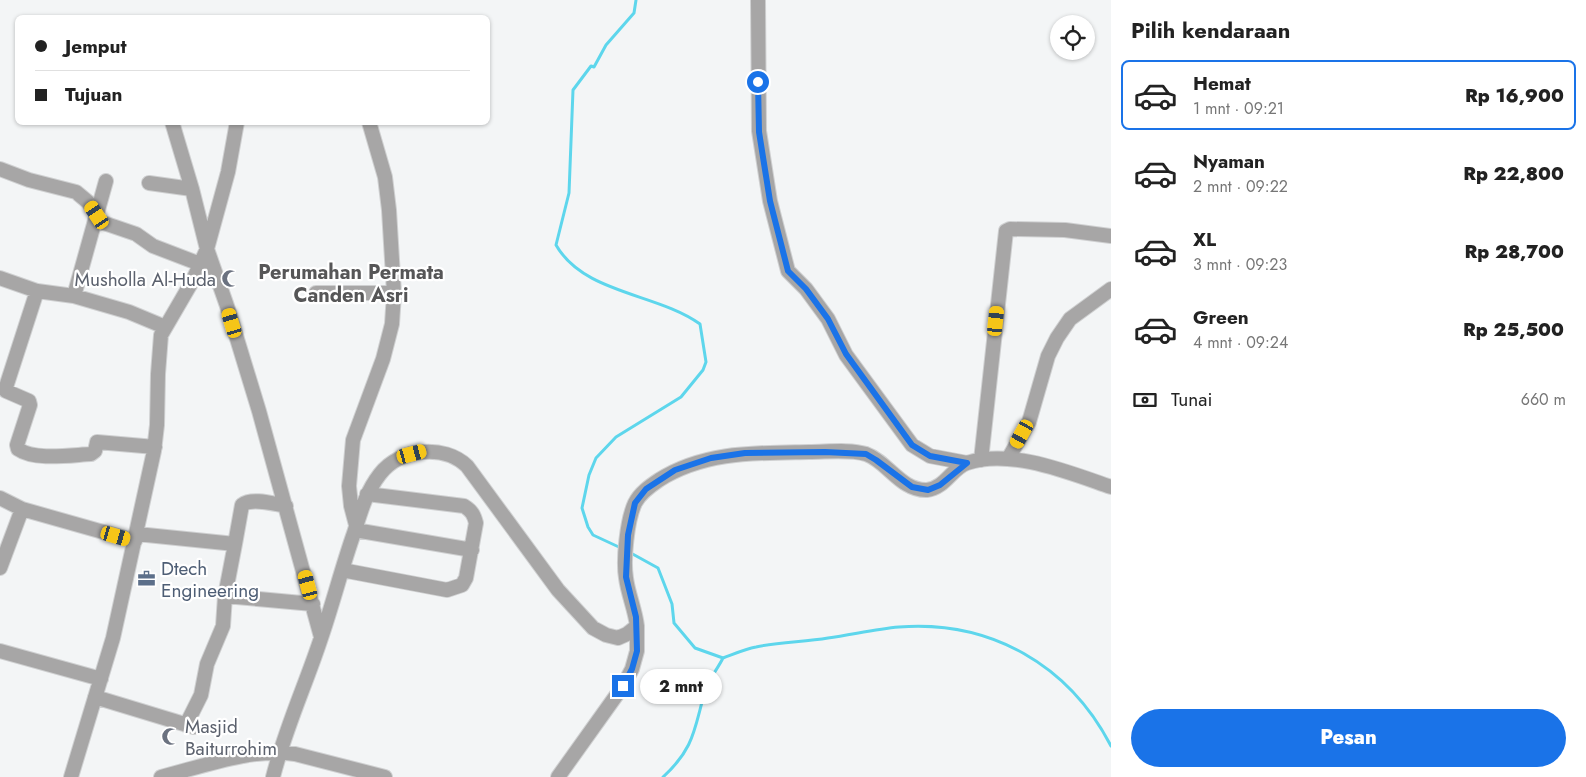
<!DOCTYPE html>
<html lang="id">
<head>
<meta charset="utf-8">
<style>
  :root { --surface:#fff; --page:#f6f6f6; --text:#222; --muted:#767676; --line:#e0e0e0; --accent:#1a73e8 }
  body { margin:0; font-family:Jost,sans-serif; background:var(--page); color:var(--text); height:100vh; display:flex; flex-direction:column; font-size:19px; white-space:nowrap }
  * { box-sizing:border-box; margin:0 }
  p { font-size:16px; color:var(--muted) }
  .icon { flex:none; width:28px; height:28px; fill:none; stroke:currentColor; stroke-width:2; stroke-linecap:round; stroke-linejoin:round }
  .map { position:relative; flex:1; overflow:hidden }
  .details { display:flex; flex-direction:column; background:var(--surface); width:475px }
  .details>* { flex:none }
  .top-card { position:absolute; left:15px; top:15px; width:475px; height:110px; border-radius:8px; box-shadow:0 1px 4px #0004; display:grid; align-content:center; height:110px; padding:0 20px; background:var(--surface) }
  .fabs { position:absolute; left:1050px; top:15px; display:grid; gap:10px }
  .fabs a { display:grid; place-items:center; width:45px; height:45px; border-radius:50%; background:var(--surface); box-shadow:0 1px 4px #0004; font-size:25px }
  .end { position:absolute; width:22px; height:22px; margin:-11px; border:6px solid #1a73e8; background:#fff; box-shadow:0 0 0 2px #fff }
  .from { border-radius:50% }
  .bubble { position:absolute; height:35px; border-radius:18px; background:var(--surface); box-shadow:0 1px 4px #0004; font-size:16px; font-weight:800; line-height:35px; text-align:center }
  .car { position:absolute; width:15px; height:30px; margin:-15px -8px; border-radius:6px; box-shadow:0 0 4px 1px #0007; background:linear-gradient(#f5c518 24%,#345 0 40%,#f5c518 0 76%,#345 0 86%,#f5c518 0) }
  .top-card b { display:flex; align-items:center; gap:18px; height:48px; font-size:19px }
  .top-card b+b { border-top:1px solid var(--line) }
  .top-card i { width:12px; height:12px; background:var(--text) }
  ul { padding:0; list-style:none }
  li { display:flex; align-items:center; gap:15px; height:70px; margin:0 10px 8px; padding:0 10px; border:2px solid transparent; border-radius:8px }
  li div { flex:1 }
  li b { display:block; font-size:19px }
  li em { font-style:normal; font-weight:800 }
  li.active { border-color:var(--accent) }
  li>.icon { width:45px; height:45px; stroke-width:1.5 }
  h2 { padding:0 20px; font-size:22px; line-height:60px }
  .pay { display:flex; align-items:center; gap:12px; height:55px; padding:0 20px; font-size:19px }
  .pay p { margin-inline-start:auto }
  .button { display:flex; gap:10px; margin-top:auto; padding:10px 20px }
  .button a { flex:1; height:58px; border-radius:30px; background:var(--accent); color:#fff; font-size:20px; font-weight:800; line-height:58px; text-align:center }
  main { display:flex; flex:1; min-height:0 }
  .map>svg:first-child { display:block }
</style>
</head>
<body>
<main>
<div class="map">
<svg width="1111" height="777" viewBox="0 0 1111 777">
  <rect width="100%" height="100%" fill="#f3f5f6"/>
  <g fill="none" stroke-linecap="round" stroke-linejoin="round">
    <path stroke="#5dd6ec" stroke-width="3" d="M621 548 593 535 588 527 582 508 589 475 596 458 616 437 681 397 703 370 706 362 700 324C657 293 584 294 556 245L569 193 573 90 591 66 594 67 606 45 634 13 636 0
      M629 552 658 568 672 604 674 623 695 648 723 658
      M663 777C696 747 694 727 706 688 710 678 718 668 723 658 734 654 745 649 756 647 779 642 804 642 828 638 851 635 875 629 899 627 991 620 1069 665 1111 746"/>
    <defs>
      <path id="minor" d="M758 0 759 131 770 201 788 271 806 289 828 319 846 355 912 445 930 456 967 463
        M172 122 192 189 207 249 227 306 259 411 321 637
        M0 169 29 180 76 192 88 202 97 215
        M149 183 192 189
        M95 220 136 234 153 246 200 264
        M0 278 37 291 74 296 129 312 165 327
        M37 291 6 387V391L29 401 30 405 17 445 18 449C35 461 71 455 91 454L95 451 97 442 155 447
        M316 293H394
        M74 296 106 181
        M1008 459 1029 422 1048 356 1057 338 1070 319 1111 289
        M981 460 1006 231 1010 229 1065 230 1111 236
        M0 498 22 509 135 541
        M356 525 351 506 349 486 353 440 383 359 392 324 394 293 389 210 385 177 369 122
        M355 530 472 550
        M137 534 235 544 225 596 313 604
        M235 544 242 505C252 497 274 504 286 506
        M0 568 22 509
        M342 570 447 590 462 585 466 578 476 523C474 515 472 511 464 506L367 494
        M0 651 101 679
        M95 697 194 727
        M186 725 201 695 207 664 223 626 225 596
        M71 777 113 638 154 451 157 425 158 374 161 335 193 280 207 249 228 172 237 122
        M161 777C204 766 250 748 295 754L385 777
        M273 777C285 729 306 684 321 638 333 603 342 567 354 533 361 511 366 492 380 474 400 448 444 444 467 466L558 590 593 628 606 635 618 638 627 634 637 626C635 609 628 594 626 578 623 560 627 520 635 503 640 493 650 486 659 480 705 451 757 453 809 452 827 452 849 449 866 454 888 462 901 491 927 490 945 488 952 468 967 463 1010 448 1070 473 1111 487
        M558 777 623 686 632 669 637 651V626"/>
    </defs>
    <use href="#minor" stroke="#cfd0d1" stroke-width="16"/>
    <use href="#minor" stroke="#a7a6a6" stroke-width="14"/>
  </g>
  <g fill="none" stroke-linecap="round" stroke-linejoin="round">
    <path stroke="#1a73e8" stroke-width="6" d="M623 686 632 669 637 651 636 617 626 577 628 535 635 503 646 489 675 470 711 458 745 453 825 452 866 454 876 460 912 487 928 490 940 485 967 463 930 456 912 445 846 354 828 319 806 289 788 271 770 201 759 132 758 82"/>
  </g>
  <defs>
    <symbol id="mosque-bare" viewBox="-9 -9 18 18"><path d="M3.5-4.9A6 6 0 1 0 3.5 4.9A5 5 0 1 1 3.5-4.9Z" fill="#6b7280" stroke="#fff" stroke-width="2.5" paint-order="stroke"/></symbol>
    <symbol id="office-bare" viewBox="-9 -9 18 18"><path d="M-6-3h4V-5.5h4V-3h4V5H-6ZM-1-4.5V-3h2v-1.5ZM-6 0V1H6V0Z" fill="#5c6f8a" stroke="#fff" stroke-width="2.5" paint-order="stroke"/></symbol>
  </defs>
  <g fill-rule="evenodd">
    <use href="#mosque-bare" x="218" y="266" width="25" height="25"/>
    <use href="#office-bare" x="134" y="566" width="25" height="25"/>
    <use href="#mosque-bare" x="158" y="724" width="25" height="25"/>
  </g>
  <g text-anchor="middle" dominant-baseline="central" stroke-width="4.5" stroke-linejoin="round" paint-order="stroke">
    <g font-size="19" fill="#5b616d" stroke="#fff" text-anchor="end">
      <text x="216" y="279">Musholla Al-Huda</text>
      <text x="185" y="726" text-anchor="start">Masjid<tspan x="185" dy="22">Baiturrohim</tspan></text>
    </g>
    <g font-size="19" fill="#4e5e75" stroke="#fff" text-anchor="start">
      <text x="161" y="568">Dtech<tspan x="161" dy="22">Engineering</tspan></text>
    </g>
    <g font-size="20" font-weight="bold" fill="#565657" stroke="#fff">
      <text x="351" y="272">Perumahan Permata<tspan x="351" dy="23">Canden Asri</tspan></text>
    </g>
  </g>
</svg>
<div class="fabs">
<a><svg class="icon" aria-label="locate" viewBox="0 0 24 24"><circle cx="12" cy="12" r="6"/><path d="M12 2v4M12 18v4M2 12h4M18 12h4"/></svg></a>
</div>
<i class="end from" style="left:758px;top:82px"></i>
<i class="end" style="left:623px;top:686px"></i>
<div class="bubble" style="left:640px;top:669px;width:82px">2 mnt</div>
<i class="car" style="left:97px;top:215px;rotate:326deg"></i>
<i class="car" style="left:996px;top:321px;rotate:6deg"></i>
<i class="car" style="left:232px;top:323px;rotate:343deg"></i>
<i class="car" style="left:1022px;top:434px;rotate:209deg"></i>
<i class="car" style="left:412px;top:454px;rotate:75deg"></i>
<i class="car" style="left:116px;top:536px;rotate:106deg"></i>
<i class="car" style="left:308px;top:585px;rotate:345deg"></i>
<div class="top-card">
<b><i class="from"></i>Jemput</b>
<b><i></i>Tujuan</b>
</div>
</div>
<section class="details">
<h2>Pilih kendaraan</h2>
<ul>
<li class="active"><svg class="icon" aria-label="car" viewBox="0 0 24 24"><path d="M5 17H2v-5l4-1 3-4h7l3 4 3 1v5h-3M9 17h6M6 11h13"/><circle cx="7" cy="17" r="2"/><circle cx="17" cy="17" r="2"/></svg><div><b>Hemat</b><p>1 mnt · 09:21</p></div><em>Rp 16,900</em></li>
<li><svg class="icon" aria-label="car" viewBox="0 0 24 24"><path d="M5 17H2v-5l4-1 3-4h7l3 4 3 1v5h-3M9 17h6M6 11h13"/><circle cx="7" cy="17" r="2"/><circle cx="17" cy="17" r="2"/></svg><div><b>Nyaman</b><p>2 mnt · 09:22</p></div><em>Rp 22,800</em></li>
<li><svg class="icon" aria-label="car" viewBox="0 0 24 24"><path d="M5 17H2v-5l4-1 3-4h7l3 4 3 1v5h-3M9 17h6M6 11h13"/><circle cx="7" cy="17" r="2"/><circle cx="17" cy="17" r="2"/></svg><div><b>XL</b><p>3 mnt · 09:23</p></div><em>Rp 28,700</em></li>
<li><svg class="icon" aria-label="car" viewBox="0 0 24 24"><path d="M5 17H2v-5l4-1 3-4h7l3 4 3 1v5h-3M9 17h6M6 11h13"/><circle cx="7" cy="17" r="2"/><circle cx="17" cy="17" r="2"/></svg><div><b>Green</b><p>4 mnt · 09:24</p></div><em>Rp 25,500</em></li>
</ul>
<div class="pay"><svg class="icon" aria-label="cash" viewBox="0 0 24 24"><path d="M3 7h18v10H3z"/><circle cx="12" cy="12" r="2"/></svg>Tunai<p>660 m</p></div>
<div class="button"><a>Pesan</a></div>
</section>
</main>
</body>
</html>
